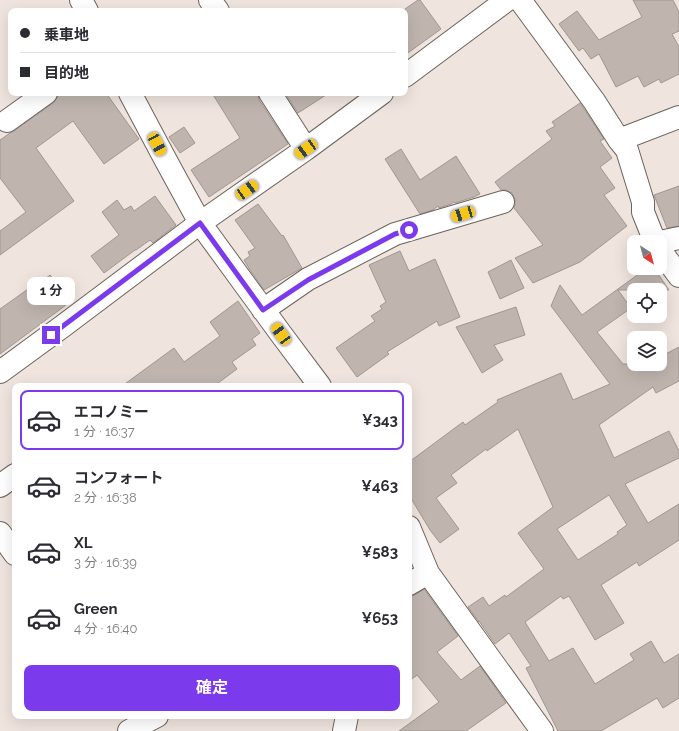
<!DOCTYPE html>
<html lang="ja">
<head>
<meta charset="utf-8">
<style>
  :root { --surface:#fff; --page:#f2f2f3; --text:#2b2b33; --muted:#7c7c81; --line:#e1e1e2; --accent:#7c3aed }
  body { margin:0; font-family:Raleway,"Noto Sans JP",sans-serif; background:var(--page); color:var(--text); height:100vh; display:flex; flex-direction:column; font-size:15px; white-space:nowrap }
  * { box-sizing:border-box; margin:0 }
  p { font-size:13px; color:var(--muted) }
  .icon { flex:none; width:22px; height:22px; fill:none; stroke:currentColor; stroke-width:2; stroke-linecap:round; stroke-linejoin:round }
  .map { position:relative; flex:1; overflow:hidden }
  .details { position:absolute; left:12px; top:383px; width:400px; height:336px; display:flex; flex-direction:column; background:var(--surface); border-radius:8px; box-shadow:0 4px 16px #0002 }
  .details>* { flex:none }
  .hud { position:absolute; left:8px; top:8px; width:400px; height:88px; border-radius:8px; box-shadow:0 4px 16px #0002; display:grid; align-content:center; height:88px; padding:0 12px; background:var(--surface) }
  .needle { width:26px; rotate:144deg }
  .controls { position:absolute; left:627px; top:235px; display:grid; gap:8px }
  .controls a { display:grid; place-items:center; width:40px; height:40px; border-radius:8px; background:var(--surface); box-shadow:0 4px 16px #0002; font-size:20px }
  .end { position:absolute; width:18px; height:18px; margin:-9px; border:5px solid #7c3aed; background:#fff; box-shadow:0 0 0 2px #fff }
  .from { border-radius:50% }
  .bubble { position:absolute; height:28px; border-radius:8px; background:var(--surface); box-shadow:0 4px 16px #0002; font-size:13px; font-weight:700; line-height:28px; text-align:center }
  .car { position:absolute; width:12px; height:24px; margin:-12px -6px; border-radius:5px; box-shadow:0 0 3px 1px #0007; background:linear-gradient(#f5c518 24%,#345 0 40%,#f5c518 0 76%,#345 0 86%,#f5c518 0) }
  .hud b { display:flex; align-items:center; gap:14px; height:38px; font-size:15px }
  .hud b+b { border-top:1px solid var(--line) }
  .hud i { width:10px; height:10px; background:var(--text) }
  ul { padding:7px 0 0; list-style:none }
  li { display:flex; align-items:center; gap:12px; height:60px; margin:0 8px 6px; padding:0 4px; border:2px solid transparent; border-radius:8px }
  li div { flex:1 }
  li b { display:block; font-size:15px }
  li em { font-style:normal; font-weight:700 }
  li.selected { border-color:var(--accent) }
  li>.icon { width:36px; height:36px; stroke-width:1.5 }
  .cta { display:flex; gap:8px; margin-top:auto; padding:8px 12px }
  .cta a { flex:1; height:46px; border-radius:8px; background:var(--accent); color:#fff; font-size:16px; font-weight:700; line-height:46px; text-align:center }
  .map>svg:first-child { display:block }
</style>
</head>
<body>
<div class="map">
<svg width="679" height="731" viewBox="0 0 679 731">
  <rect width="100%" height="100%" fill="#efe4de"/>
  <path fill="#bfb5ae" stroke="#a19791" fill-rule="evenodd" d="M418 0H420L441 29 405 55V9Z
    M633 0H673L679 12V31L672 34 679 47V74L661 83 659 79 644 87 638 76 616 87 599 54 591 59 583 48 579 51 559 24 577 11 599 40 642 17Z
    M58 93H106L139 139 104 164 73 121 36 148 74 201 0 255V231L26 212 0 178V140L10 133 14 131 53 103 57 98Z
    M212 93H258L259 100 288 144 209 197 191 170 240 138Z
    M285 93H329L298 113Z
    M580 103 604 139 600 141 612 158 600 167 615 188 604 195 627 226 580 262 533 283 515 258 543 245 514 208 515 205V199L512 193 506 190H501L495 182 552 139 546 131 555 126 552 122Z
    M184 127 195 143 180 153 169 137Z
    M401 149 420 180 456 156 480 194 474 197 455 203 454 202 451 204 439 208 438 206 433 210 420 214 385 159Z
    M679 186V226L667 228 654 195Z
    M155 196 176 225 153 243 150 240 136 250H135L104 273 91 256 119 235 102 212 117 200 124 210 131 206 134 211Z
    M258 204 282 236 283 235 302 268 264 290 250 270 244 260 250 256 248 252 255 248 235 220Z
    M400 251 409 271 435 259 460 317 439 326 437 321 387 352 389 354 357 377 336 348 375 321 371 316 382 309 380 306 386 302 369 265Z
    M511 260 524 288 500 299 488 272Z
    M647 268H654L669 290H618L631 308 597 332 623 364H634V365L636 364H660V357L679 347V381L656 393 653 387 599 425 614 458 669 431 679 451V458L625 484 648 523 679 504V540L639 566 637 562 601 585 624 623 595 640 569 596 563 599 561 596 525 622 549 661 573 648 595 684 634 660 630 654 651 641 664 663 679 654V698L663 708 657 698 601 731H558L526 668 531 666 509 633 495 644 479 621V622L468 607 483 597 489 606 505 595 506 597 544 569 518 533 553 507 518 429 487 451 486 449 451 475 457 483 436 498 459 529 440 543 430 530 409 495V462L463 422 465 425 498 402 497 400 561 373 573 400 610 384 551 306 560 285 582 315ZM609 495 627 525 617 532 618 534 578 560 557 529Z
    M50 275 70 302 0 354V309L38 282 39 284Z
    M238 301 260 333 252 339 256 345 232 362 237 369 214 386H122L174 348 184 362 220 336 210 322Z
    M516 307 525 335 494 345 503 360 482 373 456 327Z
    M424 589 458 636 437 652 461 680 480 666 506 703 466 731H399L439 702 417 675 409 681V596L415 595Z"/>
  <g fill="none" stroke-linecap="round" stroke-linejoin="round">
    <defs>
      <path id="minor" d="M81 0 87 11
        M210 0 218 11
        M520 0 594 101 619 140 627 150 643 202V212L655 242
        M405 76 507 0
        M130 93 164 157 200 223 281 334 320 386
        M270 93 306 149
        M7 121 46 93
        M619 140 679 117
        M660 242 679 238
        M660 250 679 276
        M263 310 308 279 395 234 503 202
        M0 372 63 326 200 223 306 149 382 93
        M0 486 15 475
        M409 527 428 573 542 731
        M0 533 15 554
        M409 584 428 573
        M129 731 157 716
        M344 731 347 716"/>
    </defs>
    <use href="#minor" stroke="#6c635e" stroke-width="24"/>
    <use href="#minor" stroke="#fff" stroke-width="22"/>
  </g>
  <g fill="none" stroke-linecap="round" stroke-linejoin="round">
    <path stroke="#7c3aed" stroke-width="5" d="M51 335 200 223 263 310 308 280 395 234 409 230"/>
  </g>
</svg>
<div class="controls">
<a><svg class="needle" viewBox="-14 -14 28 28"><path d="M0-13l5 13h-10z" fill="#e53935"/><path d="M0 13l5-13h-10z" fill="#7c7c81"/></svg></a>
<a><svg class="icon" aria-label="locate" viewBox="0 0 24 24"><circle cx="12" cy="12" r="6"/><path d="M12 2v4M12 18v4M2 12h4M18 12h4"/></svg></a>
<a><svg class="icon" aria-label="layers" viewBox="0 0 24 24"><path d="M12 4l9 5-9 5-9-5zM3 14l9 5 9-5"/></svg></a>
</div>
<i class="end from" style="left:409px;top:230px"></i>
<i class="end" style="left:51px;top:335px"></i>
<div class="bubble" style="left:27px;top:277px;width:48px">1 分</div>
<i class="car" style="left:157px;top:144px;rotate:152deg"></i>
<i class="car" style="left:306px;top:149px;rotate:235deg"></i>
<i class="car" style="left:247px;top:190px;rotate:55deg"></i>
<i class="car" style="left:463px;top:214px;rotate:253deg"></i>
<i class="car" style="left:281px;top:334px;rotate:324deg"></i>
<div class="hud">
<b><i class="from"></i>乗車地</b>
<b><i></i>目的地</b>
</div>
<section class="details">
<ul>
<li class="selected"><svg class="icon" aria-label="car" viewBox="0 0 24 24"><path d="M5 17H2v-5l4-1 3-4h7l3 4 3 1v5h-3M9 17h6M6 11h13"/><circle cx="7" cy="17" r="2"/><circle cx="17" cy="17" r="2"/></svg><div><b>エコノミー</b><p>1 分 · 16:37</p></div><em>¥343</em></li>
<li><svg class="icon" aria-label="car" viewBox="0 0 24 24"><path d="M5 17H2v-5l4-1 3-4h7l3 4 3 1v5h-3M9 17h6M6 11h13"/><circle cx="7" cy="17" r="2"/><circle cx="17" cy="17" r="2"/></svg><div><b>コンフォート</b><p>2 分 · 16:38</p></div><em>¥463</em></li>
<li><svg class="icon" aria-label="car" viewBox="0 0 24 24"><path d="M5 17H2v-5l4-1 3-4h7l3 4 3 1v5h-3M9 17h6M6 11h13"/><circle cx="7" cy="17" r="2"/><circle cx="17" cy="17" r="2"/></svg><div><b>XL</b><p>3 分 · 16:39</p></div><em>¥583</em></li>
<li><svg class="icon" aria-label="car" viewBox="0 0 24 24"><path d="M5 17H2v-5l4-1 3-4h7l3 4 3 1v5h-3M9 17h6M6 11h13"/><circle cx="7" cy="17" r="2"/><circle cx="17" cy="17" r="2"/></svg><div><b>Green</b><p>4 分 · 16:40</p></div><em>¥653</em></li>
</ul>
<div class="cta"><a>確定</a></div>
</section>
</div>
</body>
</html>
